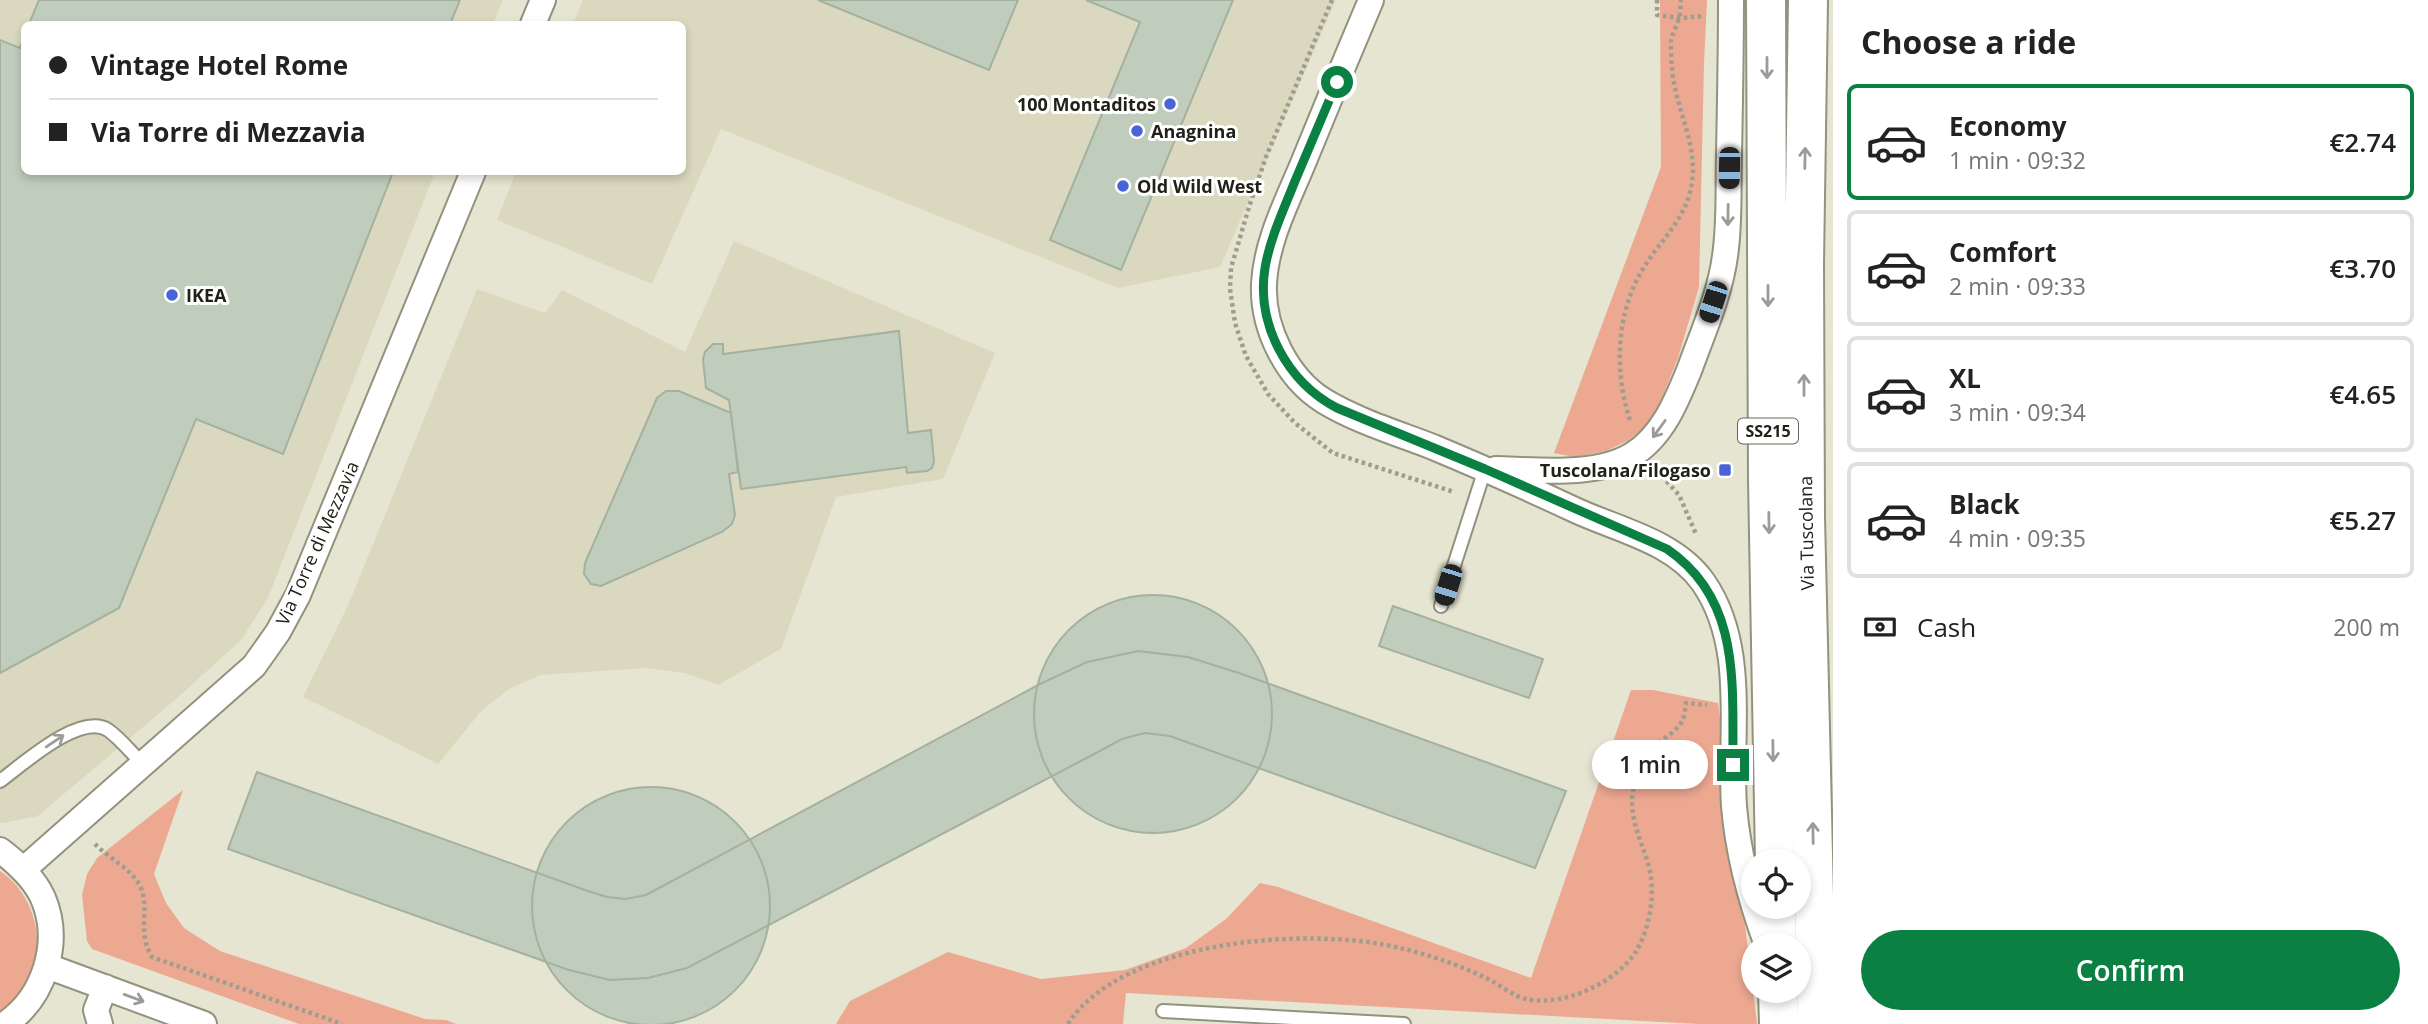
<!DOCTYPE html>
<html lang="en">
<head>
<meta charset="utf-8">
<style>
  :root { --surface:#fff; --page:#f6f6f6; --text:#222; --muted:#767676; --line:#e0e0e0; --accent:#0b8043 }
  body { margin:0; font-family:"Open Sans",sans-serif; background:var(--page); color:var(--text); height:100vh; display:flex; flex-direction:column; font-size:26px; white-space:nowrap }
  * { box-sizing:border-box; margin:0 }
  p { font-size:23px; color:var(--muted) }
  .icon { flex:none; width:38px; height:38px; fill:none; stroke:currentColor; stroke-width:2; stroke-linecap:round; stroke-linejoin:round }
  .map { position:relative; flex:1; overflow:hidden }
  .panel { display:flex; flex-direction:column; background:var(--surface); width:595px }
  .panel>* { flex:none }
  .top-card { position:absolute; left:21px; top:21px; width:665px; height:154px; border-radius:10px; box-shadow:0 4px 10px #0003; display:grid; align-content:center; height:154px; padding:0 28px; background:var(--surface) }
  .buttons { position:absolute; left:1741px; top:849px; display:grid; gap:14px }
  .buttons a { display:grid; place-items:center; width:70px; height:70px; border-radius:50%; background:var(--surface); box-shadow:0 4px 10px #0003; font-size:35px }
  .end { position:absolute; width:32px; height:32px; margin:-16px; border:9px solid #0b8043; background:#fff; box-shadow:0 0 0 4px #fff }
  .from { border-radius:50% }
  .bubble { position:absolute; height:49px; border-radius:24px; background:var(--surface); box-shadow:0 4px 10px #0003; font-size:23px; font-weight:600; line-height:49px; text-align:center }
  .car { position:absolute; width:21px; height:42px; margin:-21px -10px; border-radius:9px; box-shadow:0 0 5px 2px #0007; background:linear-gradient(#222 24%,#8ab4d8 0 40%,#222 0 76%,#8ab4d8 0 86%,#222 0) }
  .top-card b { display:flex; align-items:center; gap:24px; height:66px; font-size:26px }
  .top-card b+b { border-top:2px solid var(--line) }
  .top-card i { width:18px; height:18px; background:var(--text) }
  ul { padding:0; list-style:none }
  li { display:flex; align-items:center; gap:21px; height:116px; margin:0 14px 10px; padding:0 14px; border:4px solid var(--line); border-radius:10px }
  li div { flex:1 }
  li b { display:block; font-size:26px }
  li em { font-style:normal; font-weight:600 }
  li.on { border-color:var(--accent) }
  li>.icon { width:63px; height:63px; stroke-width:1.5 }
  h2 { padding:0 28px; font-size:32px; line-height:84px }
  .pay { display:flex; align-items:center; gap:18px; height:77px; padding:0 28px; font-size:26px }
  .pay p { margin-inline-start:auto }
  .button { display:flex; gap:14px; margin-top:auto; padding:14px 28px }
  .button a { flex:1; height:80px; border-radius:42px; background:var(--accent); color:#fff; font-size:28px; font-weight:600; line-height:80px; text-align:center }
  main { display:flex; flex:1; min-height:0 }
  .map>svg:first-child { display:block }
</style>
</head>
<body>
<main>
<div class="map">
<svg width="1833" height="1024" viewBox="0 0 1833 1024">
  <rect width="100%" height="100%" fill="#e6e5d1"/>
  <path fill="#dad9bf" d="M0 0H503L493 24H24V172H435L268 598 241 640 175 700 38 816 3 823H0Z
    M583 0H1336L1220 267 1118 288 721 129 652 284 497 220 516 172H682V24H573Z
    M734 241 995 353 943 479 836 497 781 649 718 685 685 673 647 668 540 675 511 688 482 710 438 764 303 697 349 603 477 289 545 313 562 290 685 352Z"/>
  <path fill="#eda891" d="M1660 0H1707L1704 63 1699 287 1678 358 1660 403 1649 424 1627 441 1606 451 1574 457 1554 453 1661 167Z
    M1631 690H1653L1718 703 1757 1024H1699L1126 993 1123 1024H836L850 1001 948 952 1041 979 1125 970 1186 948 1226 919 1260 883 1278 887 1531 978Z
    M183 790 154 874 166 903 184 928 220 951 425 1019 446 1020 456 1024H299L92 949 87 941 82 895 87 874 97 858Z
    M0 871C32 892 45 936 33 972 27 990 14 1002 0 1014Z"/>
  <path fill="#c0cdbc" stroke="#a4b0a0" stroke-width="2" d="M39 0H460L450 24H29Z
    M818 0H1018L989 70Z
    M1086 0H1233L1121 270 1050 240 1140 22Z
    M24 36V172H393L283 454 196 419 119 608 0 673V40L20 48Z
    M899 331 908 433 931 430 934 462 932 468 927 471 907 473 906 467 741 489 729 400 706 388 703 359 705 352 713 344H723V354Z
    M666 391H679L731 413 738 472 729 474 735 515 732 524 722 532 601 586 591 584 584 574 585 563 657 398Z
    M1034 714a119 119 0 1 1 238 0a119 119 0 1 1-238 0Z
    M1393 606 1543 659 1529 698 1379 646Z
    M1138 651 1188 657 1239 673 1566 791 1535 868 1170 736 1145 733 1122 739 1096 753 687 968 648 978 610 980 569 970 228 849 257 772 585 890 607 897 626 899 646 895 1040 684 1087 662Z
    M532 906a119 119 0 1 1 238 0a119 119 0 1 1-238 0Z"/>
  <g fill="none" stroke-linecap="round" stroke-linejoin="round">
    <defs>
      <path id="lane" d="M1441 606 1485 469
        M0 781C22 765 80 712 108 730 121 739 132 754 143 764
        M1163 1011 1404 1024"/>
      <path id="street" d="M1371 0C1348 54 1326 107 1304 161 1288 200 1266 241 1264 284 1262 328 1287 378 1324 401 1357 421 1397 433 1433 447 1481 467 1528 488 1575 510 1618 530 1674 541 1703 582 1748 646 1729 734 1734 806 1738 855 1750 899 1767 945
        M533 24 543 0
        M1496 469C1536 470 1596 477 1632 455 1663 436 1677 400 1690 368 1703 332 1720 294 1725 256 1730 223 1728 188 1729 155 1730 103 1731 52 1731 0
        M0 850C17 863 34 878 43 898 62 943 44 998 5 1024
        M24 869 254 666 278 632 298 595 473 172
        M47 966 204 1024
        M100 1024 96 1010 105 987"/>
      <path id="primary" d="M1766 0 1768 480 1775 861
        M1808 0 1804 263 1805 517 1817 1024
        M1776 906 1777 945
        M1778 990 1779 1024"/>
    </defs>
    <use href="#lane" stroke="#92927f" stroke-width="16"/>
    <use href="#street" stroke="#92927f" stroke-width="28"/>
    <use href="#primary" stroke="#92927f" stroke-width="42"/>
    <path stroke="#9f9e8e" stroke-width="4.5" stroke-dasharray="3.5 3.5" stroke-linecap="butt" d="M1332 0 1266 157 1249 207 1231 268 1230 289 1235 323 1246 356 1268 394 1295 423 1333 453 1454 492
      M1657 0V15L1680 18 1704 16
      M1630 420C1613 369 1616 307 1648 261 1664 237 1685 218 1691 188 1700 147 1675 109 1672 68 1671 60 1671 50 1671 41 1672 34 1676 28 1678 21 1681 14 1680 7 1681 0
      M1657 471 1679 495 1696 534
      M95 844C109 859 131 868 140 886 151 910 136 930 152 957L342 1024
      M1068 1024C1122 939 1314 925 1404 949 1433 956 1461 966 1488 979 1500 985 1513 996 1526 999 1563 1007 1617 983 1637 950 1651 924 1656 891 1648 863 1640 838 1629 818 1633 791 1637 772 1647 754 1661 741 1669 735 1680 728 1683 719 1685 714 1685 708 1686 703L1707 705"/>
    <use href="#lane" stroke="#fff" stroke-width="12"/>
    <use href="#street" stroke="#fff" stroke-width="24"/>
    <use href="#primary" stroke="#fff" stroke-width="38"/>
  </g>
  <defs><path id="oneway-shaft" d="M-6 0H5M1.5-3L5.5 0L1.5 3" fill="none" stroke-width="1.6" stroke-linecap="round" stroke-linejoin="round" transform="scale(1.75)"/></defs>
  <g stroke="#9b9b98">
    <use href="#oneway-shaft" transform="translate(1767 68) rotate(90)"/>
    <use href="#oneway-shaft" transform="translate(1805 158) rotate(-89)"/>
    <use href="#oneway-shaft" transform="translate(1728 215) rotate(91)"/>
    <use href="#oneway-shaft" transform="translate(1768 296) rotate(90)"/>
    <use href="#oneway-shaft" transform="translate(1804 385) rotate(-90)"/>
    <use href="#oneway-shaft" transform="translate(1659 429) rotate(126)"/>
    <use href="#oneway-shaft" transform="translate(1769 523) rotate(89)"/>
    <use href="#oneway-shaft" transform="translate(55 741) rotate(-34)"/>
    <use href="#oneway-shaft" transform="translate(1773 751) rotate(89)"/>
    <use href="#oneway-shaft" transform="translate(1813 833) rotate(-91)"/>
    <use href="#oneway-shaft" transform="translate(134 998) rotate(20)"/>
  </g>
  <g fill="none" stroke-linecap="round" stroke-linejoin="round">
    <path stroke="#0b8043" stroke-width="9" d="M1337 82C1323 115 1309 148 1295 181 1284 209 1270 238 1265 268 1256 324 1287 382 1337 408L1485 469 1667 549C1742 600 1732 685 1733 765"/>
  </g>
  <g fill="#4964d8" stroke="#fff" stroke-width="2.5">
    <circle cx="1170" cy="104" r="7"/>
    <circle cx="1137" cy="131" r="7"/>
    <circle cx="1123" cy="186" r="7"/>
    <circle cx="172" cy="295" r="7"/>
    <rect x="1718" y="463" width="14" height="14" rx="3.5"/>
  </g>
  <g text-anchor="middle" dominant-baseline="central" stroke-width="6" stroke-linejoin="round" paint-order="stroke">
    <rect fill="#fff" stroke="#64645e" stroke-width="2" x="1738" y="418.5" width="60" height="25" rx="5"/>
    <g font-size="16" font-weight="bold" fill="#212119">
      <text x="1768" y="431">SS215</text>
    </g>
    <g font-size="18" font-weight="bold" fill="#212119" stroke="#fff" text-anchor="start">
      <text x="1156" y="104" text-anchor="end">100 Montaditos</text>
      <text x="1151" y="131">Anagnina</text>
      <text x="1137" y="186">Old Wild West</text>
      <text x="186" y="295">IKEA</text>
      <text x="1711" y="470" text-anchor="end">Tuscolana/Filogaso</text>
    </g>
    <g font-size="18" fill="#212119" stroke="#fff">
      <text transform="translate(1806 533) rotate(-91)">Via Tuscolana</text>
      <text transform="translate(317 543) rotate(-66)">Via Torre di Mezzavia</text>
    </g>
  </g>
</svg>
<div class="buttons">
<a><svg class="icon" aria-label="locate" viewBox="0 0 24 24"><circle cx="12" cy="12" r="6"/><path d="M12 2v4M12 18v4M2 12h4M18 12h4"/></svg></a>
<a><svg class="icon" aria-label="layers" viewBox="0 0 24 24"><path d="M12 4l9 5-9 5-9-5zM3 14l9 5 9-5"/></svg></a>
</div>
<i class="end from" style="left:1337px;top:82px"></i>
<i class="end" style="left:1733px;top:765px"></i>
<div class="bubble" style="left:1592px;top:740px;width:116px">1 min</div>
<i class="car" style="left:1729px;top:168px;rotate:181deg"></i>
<i class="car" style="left:1713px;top:302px;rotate:198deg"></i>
<i class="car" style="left:1448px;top:585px;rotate:197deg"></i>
<div class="top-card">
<b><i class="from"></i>Vintage Hotel Rome</b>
<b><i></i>Via Torre di Mezzavia</b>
</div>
</div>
<section class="panel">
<h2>Choose a ride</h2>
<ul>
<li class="on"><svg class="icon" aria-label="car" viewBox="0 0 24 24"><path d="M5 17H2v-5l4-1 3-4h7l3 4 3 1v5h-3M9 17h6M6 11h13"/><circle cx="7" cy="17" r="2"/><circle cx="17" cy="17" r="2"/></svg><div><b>Economy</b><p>1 min · 09:32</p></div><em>€2.74</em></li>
<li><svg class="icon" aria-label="car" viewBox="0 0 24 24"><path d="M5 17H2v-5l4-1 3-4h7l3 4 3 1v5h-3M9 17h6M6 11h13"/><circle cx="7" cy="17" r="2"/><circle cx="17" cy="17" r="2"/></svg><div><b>Comfort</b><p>2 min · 09:33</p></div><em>€3.70</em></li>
<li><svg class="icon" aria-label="car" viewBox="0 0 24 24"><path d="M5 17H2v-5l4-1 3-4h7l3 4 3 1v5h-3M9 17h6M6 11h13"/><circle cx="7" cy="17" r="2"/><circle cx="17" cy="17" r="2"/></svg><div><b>XL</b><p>3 min · 09:34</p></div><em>€4.65</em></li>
<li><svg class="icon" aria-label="car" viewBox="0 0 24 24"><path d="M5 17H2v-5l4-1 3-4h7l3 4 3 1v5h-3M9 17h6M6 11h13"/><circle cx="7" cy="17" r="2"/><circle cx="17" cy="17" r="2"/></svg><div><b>Black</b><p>4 min · 09:35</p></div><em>€5.27</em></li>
</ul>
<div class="pay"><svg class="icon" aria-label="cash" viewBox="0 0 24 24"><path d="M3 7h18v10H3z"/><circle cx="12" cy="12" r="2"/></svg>Cash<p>200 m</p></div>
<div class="button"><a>Confirm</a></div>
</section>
</main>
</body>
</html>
